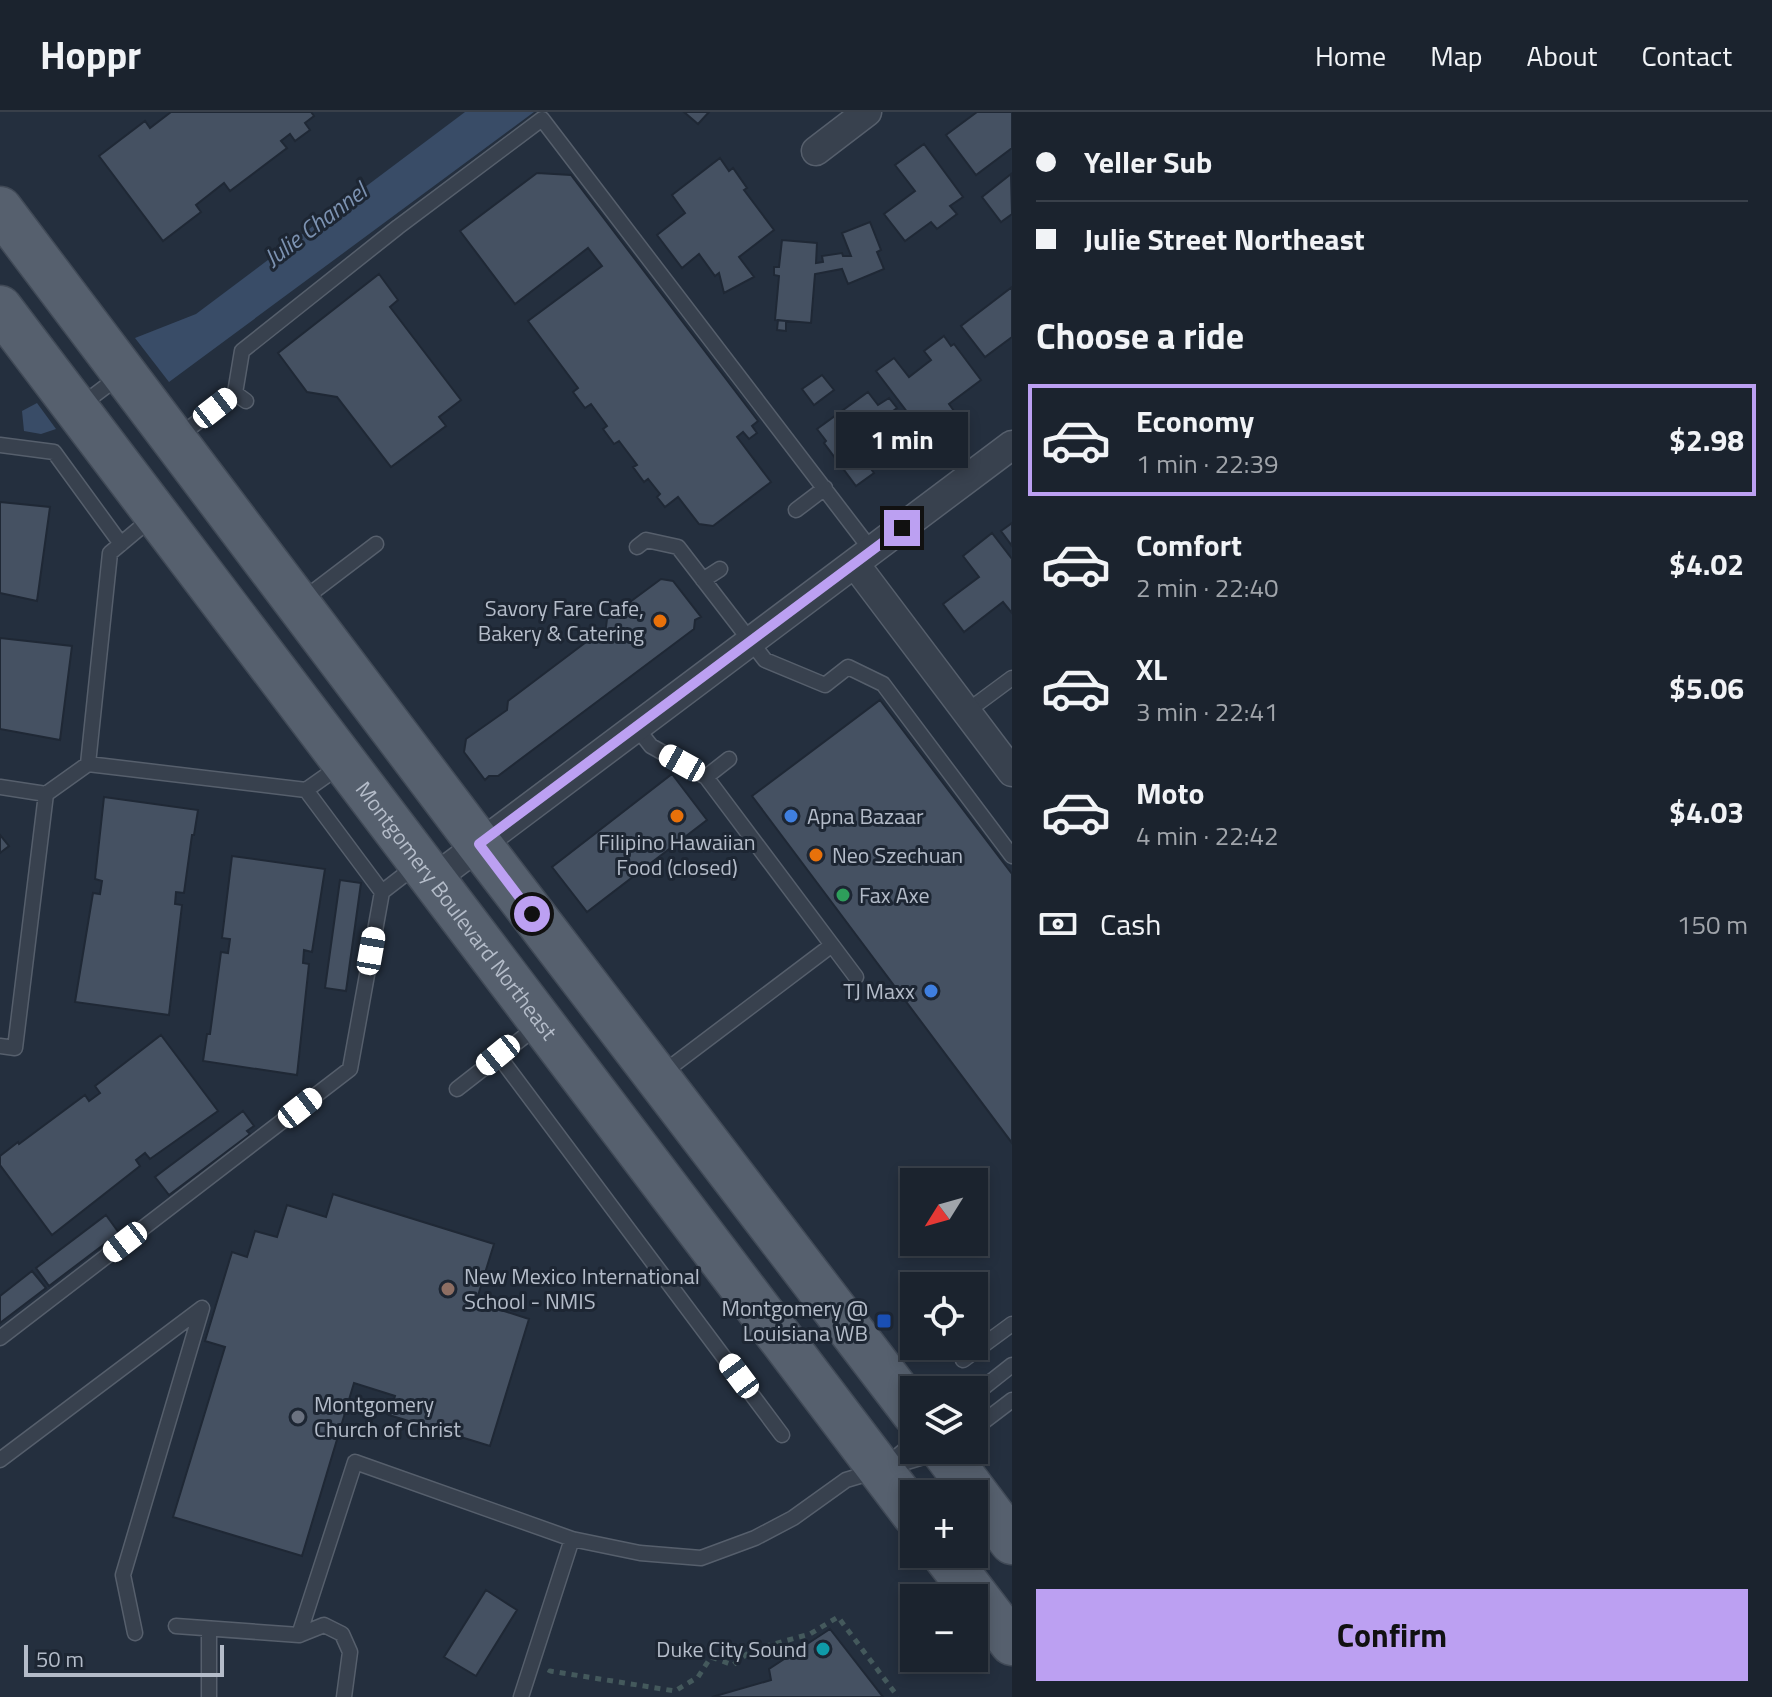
<!DOCTYPE html>
<html lang="en">
<head>
<meta charset="utf-8">
<style>
  :root { --surface:#1b232e; --page:#282f3a; --text:#f1f3f6; --muted:#a0a4aa; --line:#39404a; --accent:#bca0f2 }
  body { margin:0; font-family:"Titillium Web",sans-serif; background:var(--page); color:var(--text); height:100vh; display:flex; flex-direction:column; font-size:30px; white-space:nowrap }
  * { box-sizing:border-box; margin:0 }
  p { font-size:26px; color:var(--muted) }
  .icon { flex:none; width:44px; height:44px; fill:none; stroke:currentColor; stroke-width:2; stroke-linecap:round; stroke-linejoin:round }
  .map { position:relative; flex:1; overflow:hidden }
  .side { display:flex; flex-direction:column; background:var(--surface); width:760px }
  .side>* { flex:none }
  .guide { display:grid; align-content:center; height:176px; padding:0 24px; background:var(--surface) }
  .needle { width:52px; rotate:233deg }
  .controls { position:absolute; left:900px; top:1056px; display:grid; gap:16px }
  .controls a { display:grid; place-items:center; width:88px; height:88px; border-radius:0px; background:var(--surface); box-shadow:0 4px 12px #0003,0 0 0 2px var(--line); font-size:40px }
  .scale { position:absolute; left:24px; bottom:20px; width:200px; box-sizing:border-box; padding-left:8px; border:4px solid #b4bcc9; border-top:0; font-size:22px; line-height:28px; white-space:nowrap; color:#b4bcc9; -webkit-text-stroke:6px #1d2633; paint-order:stroke }
  .end { position:absolute; width:36px; height:36px; margin:-18px; border:10px solid #bca0f2; background:#111; box-shadow:0 0 0 4px #111 }
  .from { border-radius:50% }
  .bubble { position:absolute; height:56px; border-radius:0px; background:var(--surface); box-shadow:0 4px 12px #0003,0 0 0 2px var(--line); font-size:26px; font-weight:700; line-height:56px; text-align:center }
  .car { position:absolute; width:24px; height:48px; margin:-24px -12px; border-radius:10px; box-shadow:0 0 6px 2px #0007; background:linear-gradient(#fff 24%,#345 0 40%,#fff 0 76%,#345 0 86%,#fff 0) }
  .guide b { display:flex; align-items:center; gap:28px; height:76px; font-size:30px }
  .guide b+b { border-top:2px solid var(--line) }
  .guide i { width:20px; height:20px; background:var(--text) }
  ul { padding:0; list-style:none }
  li { display:flex; align-items:center; gap:24px; height:112px; margin:0 16px 12px; padding:0 8px; border:4px solid transparent; border-radius:0px }
  li div { flex:1 }
  li b { display:block; font-size:30px }
  li em { font-style:normal; font-weight:700 }
  li.on { border-color:var(--accent) }
  li>.icon { width:72px; height:72px; stroke-width:1.5 }
  h2 { padding:0 24px; font-size:36px; line-height:96px }
  .pay { display:flex; align-items:center; gap:20px; height:88px; padding:0 24px; font-size:30px }
  .pay p { margin-inline-start:auto }
  .primary-button { display:flex; gap:16px; margin-top:auto; padding:16px 24px }
  .primary-button a { flex:1; height:92px; border-radius:0px; background:var(--accent); color:#111; font-size:32px; font-weight:700; line-height:92px; text-align:center }
  header { display:flex; align-items:center; gap:48px; box-sizing:border-box; height:112px; padding:0 40px; background:var(--surface); border-bottom:2px solid var(--line) }
  header strong { font-size:38px }
  nav { display:flex; gap:44px; margin-inline-start:auto; font-size:28px }
  main { display:flex; flex:1; min-height:0 }
  .map>svg:first-child { display:block }
</style>
</head>
<body>
<header>
<strong>Hoppr</strong>
<nav><a>Home</a><a>Map</a><a>About</a><a>Contact</a></nav>
</header>
<main>
<div class="map">
<svg width="1012" height="1585" viewBox="0 0 1012 1585">
  <rect width="100%" height="100%" fill="#242f3e"/>
  <path fill="#394c67" d="M465 0H534L169 270 135 226 196 202Z
    M37 291 56 317 41 322 24 319 22 299Z"/>
  <path fill="#455162" stroke="#1f2835" stroke-width="2" d="M171 0H311L314 4 305 11 310 18 295 29 290 22 281 29 287 36 230 79 224 71 196 93 201 100 163 129 99 44 145 9 150 16Z
    M684 0H709L698 12Z
    M977 0H1012V36L976 63 946 23Z
    M924 32 963 85 950 94 957 102 937 117 931 110 905 129 884 102 915 79 895 53Z
    M720 46 729 59 733 56 747 76 744 78 774 118 739 145 754 165 724 181 719 161 715 164 699 142 682 156 657 123 685 101 672 83Z
    M537 61 571 63 758 309 752 314 757 321 749 327 743 320 737 325 771 370 713 414 699 412 678 385 665 395 657 385 660 382 648 367 644 370 633 355 637 353 619 329 614 332 603 317 607 314 591 292 585 296 573 280 578 276 528 209 602 154 588 136 515 192 460 119Z
    M1011 62 1012 102 1001 110 982 85Z
    M870 110 881 138 877 140 884 157 848 172 842 157 815 162 811 211 775 208 779 164 774 163V155H779L782 128 817 131 816 151 823 150 822 144 842 141 843 144H851L842 121Z
    M379 162 398 188 390 195 461 288 439 305 446 314 391 355 337 285 307 280 278 241Z
    M1012 175V225L985 245 961 214Z
    M778 208 786 209V219L777 218Z
    M944 224 951 234 954 232 981 268 949 292 954 299 924 322 876 259 894 246 909 265 931 248 924 239Z
    M822 263 834 278 814 293 802 277Z
    M868 280 878 293 889 286 897 296 889 302 906 325 868 353 874 361 856 374 824 331 826 329 817 317Z
    M0 390 50 395 37 489 0 481Z
    M1012 411V434L1001 419Z
    M992 421 1012 447V501L1003 490 964 520 943 492 979 465 963 444Z
    M661 467 673 469 701 505 695 508 694 517 498 664H489L485 668 464 640 466 627 507 598 508 589 606 515 607 507Z
    M0 526 72 534 60 628 0 617Z
    M880 588 1012 762V1031L752 684Z
    M672 662 707 708 587 800 552 755Z
    M104 685 198 698 194 723H192L184 781 176 780 175 792 182 793 169 903 75 890 93 781 100 782 102 769 95 767Z
    M0 723 9 734 0 741Z
    M232 744 325 757 312 840 304 838 303 851 309 852 297 963 203 949 207 922H210L221 840 228 841 230 827 222 826Z
    M340 768 361 771 346 879 325 876Z
    M161 923 218 999 150 1047 145 1041 136 1048 140 1054 52 1123 0 1053V1044L18 1030 19 1032 85 983 89 989 100 981 95 974Z
    M243 999 254 1014 247 1019 250 1022 169 1083 155 1065Z
    M333 1082 494 1132 476 1190 529 1207 490 1334 389 1303 395 1284 354 1271 302 1444 173 1405 225 1235 205 1229 232 1140 247 1145 255 1119 277 1125 287 1093 326 1105Z
    M106 1103 119 1121 49 1174 36 1156Z
    M32 1159 46 1176 0 1211V1184Z
    M486 1478 517 1498 476 1564 444 1545Z
    M830 1517 883 1585H712L771 1568 769 1557Z"/>
  <g fill="none" stroke-linecap="round" stroke-linejoin="round">
    <defs>
      <path id="lane" d="M235 281 242 239 398 115 542 7 872 439
        M80 294 121 263
        M178 325 235 281 246 289
        M0 333 54 340 121 432
        M796 398 825 376
        M637 435 646 428 678 435 765 548 825 573 848 555 883 572 1012 744
        M703 468 720 457
        M301 489 376 432
        M966 600 1012 566
        M636 615 651 634 706 665 832 833
        M88 652 110 441 153 405
        M706 665 729 647
        M0 675 46 682 88 652 306 678 340 654
        M306 678 382 780
        M0 934 15 936 46 682
        M498 943 782 1323
        M660 963 832 833 856 865
        M457 977 539 913
        M0 1226 350 957 382 780 417 753
        M963 1248 1012 1212
        M974 1283 1012 1253
        M974 1317 1012 1288
        M0 1348 202 1196 123 1463 135 1521
        M887 1353 914 1330
        M176 1514 299 1523 355 1350 572 1427 640 1441 701 1446 755 1426 793 1406 846 1368 940 1340
        M299 1523 324 1513 342 1522 350 1540 344 1585
        M209 1585V1517
        M521 1585 572 1427"/>
      <path id="street" d="M816 39 867 0
        M855 452 1012 660
        M434 767 1012 333"/>
      <g id="primary">
        <path d="M0 97 479 732 914 1301"/>
        <path id="s1" d="M0 196 914 1402"/>
        <path d="M943 1338 1012 1430"/>
        <path d="M944 1442 1012 1531"/>
      </g>
    </defs>
    <use href="#lane" stroke="#565f6c" stroke-width="17"/>
    <use href="#street" stroke="#565f6c" stroke-width="31"/>
    <use href="#primary" stroke="#414a57" stroke-width="47"/>
    <path stroke="#44595c" stroke-width="5" stroke-dasharray="6 6" stroke-linecap="butt" d="M549 1561 550 1559 675 1579 698 1565 711 1545 733 1553 752 1538 810 1522 838 1505 898 1585"/>
    <use href="#lane" stroke="#38414e" stroke-width="14"/>
    <use href="#street" stroke="#38414e" stroke-width="28"/>
    <use href="#primary" stroke="#56606e" stroke-width="44"/>
  </g>
  <g fill="none" stroke-linecap="round" stroke-linejoin="round">
    <path stroke="#bca0f2" stroke-width="10" d="M532 802 479 732 902 416"/>
  </g>
  <g fill="#e8710a" stroke="#1d2633" stroke-width="3">
    <circle cx="660" cy="509" r="8"/>
    <circle cx="677" cy="704" r="8"/>
    <circle cx="816" cy="743" r="8"/>
  </g>
  <g fill="#3f7fe0" stroke="#1d2633" stroke-width="3">
    <circle cx="791" cy="704" r="8"/>
    <circle cx="931" cy="879" r="8"/>
  </g>
  <circle fill="#2e9e5b" stroke="#1d2633" stroke-width="3" cx="843" cy="783" r="8"/>
  <circle fill="#8d6e63" stroke="#1d2633" stroke-width="3" cx="448" cy="1177" r="8"/>
  <rect fill="#1a4fb4" stroke="#1d2633" stroke-width="3" x="876" y="1201" width="16" height="16" rx="4"/>
  <circle fill="#6b7280" stroke="#1d2633" stroke-width="3" cx="298" cy="1305" r="8"/>
  <circle fill="#0f9aa8" stroke="#1d2633" stroke-width="3" cx="823" cy="1537" r="8"/>
  <g text-anchor="middle" dominant-baseline="central" stroke-width="6" stroke-linejoin="round" paint-order="stroke">
    <g font-size="22" fill="#b4bcc9" stroke="#1d2633" text-anchor="start">
      <text x="644" y="496" text-anchor="end">Savory Fare Cafe,<tspan x="644" dy="25">Bakery &amp; Catering</tspan></text>
      <text x="807" y="704">Apna Bazaar</text>
      <text x="677" y="730" text-anchor="middle">Filipino Hawaiian<tspan x="677" dy="25">Food (closed)</tspan></text>
      <text x="832" y="743">Neo Szechuan</text>
      <text x="859" y="783">Fax Axe</text>
      <text x="915" y="879" text-anchor="end">TJ Maxx</text>
      <text x="464" y="1164">New Mexico International<tspan x="464" dy="25">School - NMIS</tspan></text>
      <text x="868" y="1196" text-anchor="end">Montgomery @<tspan x="868" dy="25">Louisiana WB</tspan></text>
      <text x="314" y="1292">Montgomery<tspan x="314" dy="25">Church of Christ</tspan></text>
      <text x="807" y="1537" text-anchor="end">Duke City Sound</text>
    </g>
    <g font-size="22" fill="#b4bcc9" stroke="#1d2633">
      <text stroke="none"><textPath href="#s1" startOffset="756">Montgomery Boulevard Northeast</textPath></text>
    </g>
    <g font-size="24" font-style="italic" fill="#7c92b1" stroke="#1d2633">
      <text transform="translate(315 112) rotate(-37)">Julie Channel</text>
    </g>
  </g>
</svg>
<div class="controls">
<a><svg class="needle" viewBox="-14 -14 28 28"><path d="M0-13l5 13h-10z" fill="#e53935"/><path d="M0 13l5-13h-10z" fill="#a0a4aa"/></svg></a>
<a><svg class="icon" aria-label="locate" viewBox="0 0 24 24"><circle cx="12" cy="12" r="6"/><path d="M12 2v4M12 18v4M2 12h4M18 12h4"/></svg></a>
<a><svg class="icon" aria-label="layers" viewBox="0 0 24 24"><path d="M12 4l9 5-9 5-9-5zM3 14l9 5 9-5"/></svg></a>
<a>+</a>
<a>−</a>
</div>
<div class="scale">50 m</div>
<i class="end from" style="left:532px;top:802px"></i>
<i class="end" style="left:902px;top:416px"></i>
<div class="bubble" style="left:836px;top:300px;width:132px">1 min</div>
<i class="car" style="left:215px;top:296px;rotate:52deg"></i>
<i class="car" style="left:682px;top:651px;rotate:299deg"></i>
<i class="car" style="left:371px;top:839px;rotate:10deg"></i>
<i class="car" style="left:498px;top:943px;rotate:231deg"></i>
<i class="car" style="left:300px;top:996px;rotate:52deg"></i>
<i class="car" style="left:125px;top:1130px;rotate:232deg"></i>
<i class="car" style="left:739px;top:1264px;rotate:323deg"></i>
</div>
<section class="side">
<div class="guide">
<b><i class="from"></i>Yeller Sub</b>
<b><i></i>Julie Street Northeast</b>
</div>
<h2>Choose a ride</h2>
<ul>
<li class="on"><svg class="icon" aria-label="car" viewBox="0 0 24 24"><path d="M5 17H2v-5l4-1 3-4h7l3 4 3 1v5h-3M9 17h6M6 11h13"/><circle cx="7" cy="17" r="2"/><circle cx="17" cy="17" r="2"/></svg><div><b>Economy</b><p>1 min · 22:39</p></div><em>$2.98</em></li>
<li><svg class="icon" aria-label="car" viewBox="0 0 24 24"><path d="M5 17H2v-5l4-1 3-4h7l3 4 3 1v5h-3M9 17h6M6 11h13"/><circle cx="7" cy="17" r="2"/><circle cx="17" cy="17" r="2"/></svg><div><b>Comfort</b><p>2 min · 22:40</p></div><em>$4.02</em></li>
<li><svg class="icon" aria-label="car" viewBox="0 0 24 24"><path d="M5 17H2v-5l4-1 3-4h7l3 4 3 1v5h-3M9 17h6M6 11h13"/><circle cx="7" cy="17" r="2"/><circle cx="17" cy="17" r="2"/></svg><div><b>XL</b><p>3 min · 22:41</p></div><em>$5.06</em></li>
<li><svg class="icon" aria-label="car" viewBox="0 0 24 24"><path d="M5 17H2v-5l4-1 3-4h7l3 4 3 1v5h-3M9 17h6M6 11h13"/><circle cx="7" cy="17" r="2"/><circle cx="17" cy="17" r="2"/></svg><div><b>Moto</b><p>4 min · 22:42</p></div><em>$4.03</em></li>
</ul>
<div class="pay"><svg class="icon" aria-label="cash" viewBox="0 0 24 24"><path d="M3 7h18v10H3z"/><circle cx="12" cy="12" r="2"/></svg>Cash<p>150 m</p></div>
<div class="primary-button"><a>Confirm</a></div>
</section>
</main>
</body>
</html>
